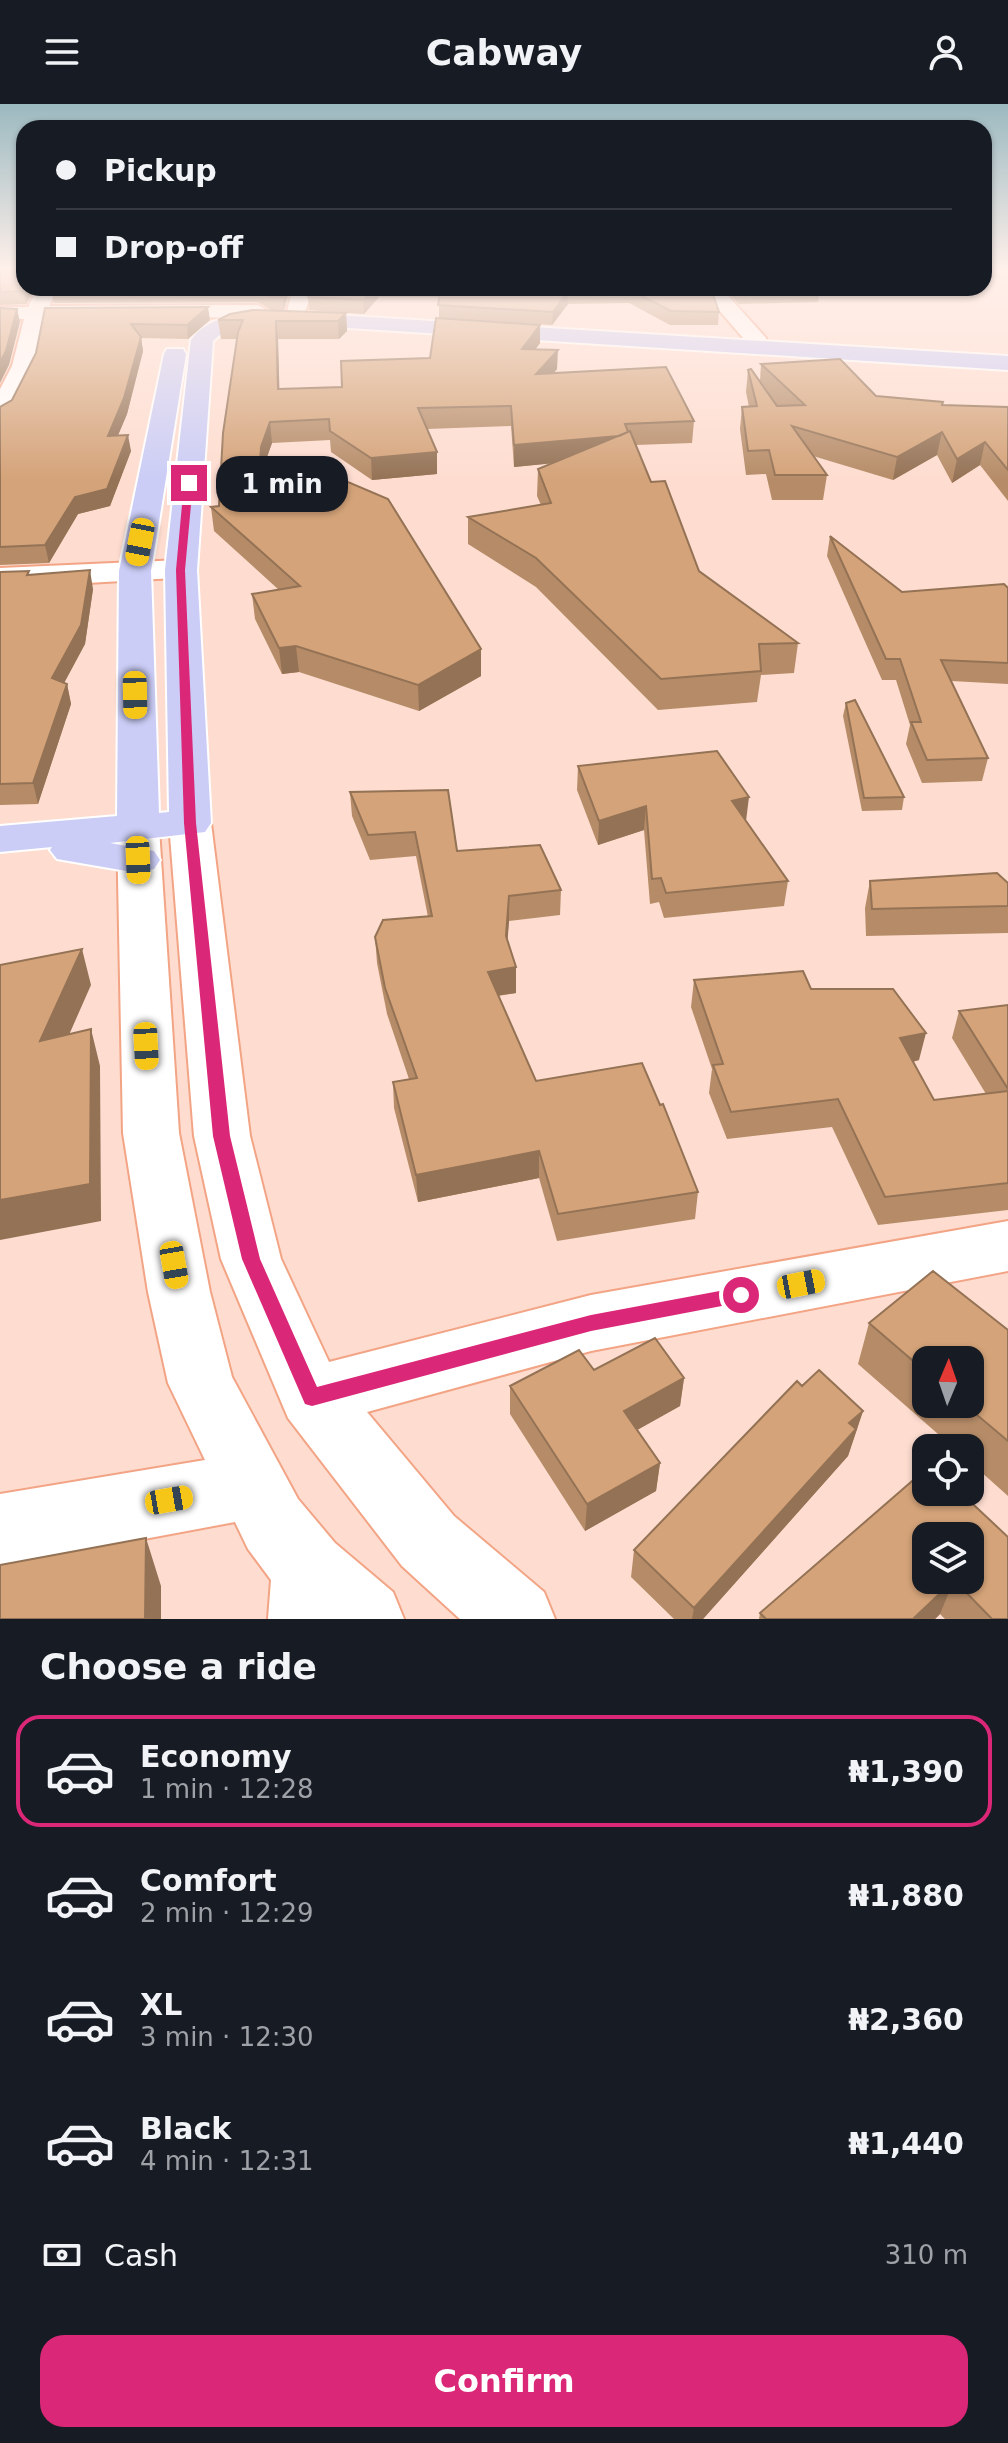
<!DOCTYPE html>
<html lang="en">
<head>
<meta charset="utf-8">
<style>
  :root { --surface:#171b24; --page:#20242c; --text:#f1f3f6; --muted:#9ea1a6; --line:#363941; --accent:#db2777 }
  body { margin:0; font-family:"DejaVu Sans",sans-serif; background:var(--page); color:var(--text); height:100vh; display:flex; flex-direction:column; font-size:30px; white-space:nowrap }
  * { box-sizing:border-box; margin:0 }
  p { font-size:26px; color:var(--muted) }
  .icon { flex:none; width:44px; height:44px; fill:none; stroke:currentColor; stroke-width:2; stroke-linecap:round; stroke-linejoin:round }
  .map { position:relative; height:1515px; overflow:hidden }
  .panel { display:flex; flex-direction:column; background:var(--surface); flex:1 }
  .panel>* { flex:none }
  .hud { position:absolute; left:16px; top:16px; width:976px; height:176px; border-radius:24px; box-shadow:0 2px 6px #0004; display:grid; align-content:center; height:176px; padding:0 40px; background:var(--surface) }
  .needle { width:52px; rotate:2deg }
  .buttons { position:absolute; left:912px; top:1242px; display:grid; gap:16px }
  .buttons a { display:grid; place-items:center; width:72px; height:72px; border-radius:16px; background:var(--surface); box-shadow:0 2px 6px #0004; font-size:40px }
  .end { position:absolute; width:36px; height:36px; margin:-18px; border:10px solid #db2777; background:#fff; box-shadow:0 0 0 4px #fff }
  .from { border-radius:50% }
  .bubble { position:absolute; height:56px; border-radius:24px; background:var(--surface); box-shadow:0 2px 6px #0004; font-size:26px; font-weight:800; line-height:56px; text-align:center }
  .car { position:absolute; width:24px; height:48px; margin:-24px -12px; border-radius:10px; box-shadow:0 0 6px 2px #0007; background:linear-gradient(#f5c518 24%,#345 0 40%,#f5c518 0 76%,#345 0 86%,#f5c518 0) }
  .hud b { display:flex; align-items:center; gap:28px; height:76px; font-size:30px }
  .hud b+b { border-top:2px solid var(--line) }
  .hud i { width:20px; height:20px; background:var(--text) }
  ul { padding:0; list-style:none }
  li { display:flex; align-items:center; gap:24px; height:112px; margin:0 16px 12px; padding:0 24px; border:4px solid transparent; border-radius:24px }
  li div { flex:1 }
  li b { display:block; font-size:30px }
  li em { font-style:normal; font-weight:800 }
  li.active { border-color:var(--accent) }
  li>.icon { width:72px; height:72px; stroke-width:1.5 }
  h2 { padding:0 40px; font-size:36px; line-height:96px }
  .pay { display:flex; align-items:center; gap:20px; height:88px; padding:0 40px; font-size:30px }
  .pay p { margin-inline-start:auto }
  .cta { display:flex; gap:16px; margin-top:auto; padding:16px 40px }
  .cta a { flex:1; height:92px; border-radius:24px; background:var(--accent); color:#fff; font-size:32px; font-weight:800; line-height:92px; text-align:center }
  header { display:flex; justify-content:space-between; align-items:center; height:104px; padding:0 40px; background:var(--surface); font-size:36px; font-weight:800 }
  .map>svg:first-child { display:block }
</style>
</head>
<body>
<header><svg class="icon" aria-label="menu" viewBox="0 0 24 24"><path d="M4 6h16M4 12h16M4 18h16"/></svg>Cabway<svg class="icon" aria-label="person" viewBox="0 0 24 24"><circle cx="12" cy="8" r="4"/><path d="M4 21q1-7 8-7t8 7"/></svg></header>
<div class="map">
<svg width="1008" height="1515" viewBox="0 0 1008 1515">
  <rect width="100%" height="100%" fill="#feddd0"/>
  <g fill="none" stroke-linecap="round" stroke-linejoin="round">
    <defs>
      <path id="minor" d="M38 184H58L49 202 258 201 268 207 258 213 45 215 36 262 13 309 9 314 0 317V285L12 262 24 215H0V203H28Z
        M293 184H313L304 211H290L287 207Z
        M700 184H721L766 234 767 242 764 247H748L744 235Z
        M181 456 192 459 197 466 192 473 0 484V464Z
        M190 706 205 710 211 719 250 1032 281 1155 329 1258 591 1191 1008 1117V1167L591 1247 367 1308 454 1412 544 1488 555 1515H460L402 1462 288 1314 221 1155 194 1032 169 719 175 710Z
        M138 711 153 715 159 724 179 1029 210 1188 232 1273 298 1395 335 1439 393 1488 404 1515H268L271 1476 248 1445 235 1418 0 1462V1390L205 1356 168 1279 148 1188 123 1029 117 724 123 715Z"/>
      <path id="major" d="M262 209H301L1008 252V266L301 221C274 221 233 216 213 237L197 466 211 719 205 728 110 739 154 747 160 756 154 765 138 769 57 755 50 746 52 743 0 748V722L117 712 119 467 164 250 167 245H183L186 250 151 467 159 709 169 708 165 466 191 236C207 213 236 211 262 209Z"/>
    </defs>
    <use href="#minor" stroke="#f2a485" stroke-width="4"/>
    <use href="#major" stroke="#fff" stroke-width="4"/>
    <use href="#minor" fill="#fff" fill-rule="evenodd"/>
    <use href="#major" fill="#cbcdf6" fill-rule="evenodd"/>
  </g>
  <path fill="#b68c68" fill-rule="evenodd" d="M0 164 24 184H36L26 200 0 201Z
    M52 184H290L284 206H271L258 198 54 199 51 186Z
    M311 184H708L719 208 718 221H670L629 199 568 200 552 221 439 214 540 239 535 245 557 265 554 269 694 317 692 339 635 341 651 378 699 467 798 539 794 569 761 571 757 598 658 606 536 483 468 440V413L541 401 537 392 538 365 553 359 514 363 511 322 427 325 437 370 372 376 331 348 330 336 272 339 263 364 262 392 481 572 419 607 299 568 282 570 255 515 252 490 279 486 214 427 211 403 219 402 237 235H221L218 216 344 209 309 206 308 193ZM379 193H439V214L430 254 342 283 279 285 278 235H339L347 227 346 209 364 210Z
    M724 184H818L820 185 818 198 739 200Z
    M45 204 210 216 188 235 141 234 143 247 127 310 118 331 131 347 110 402 78 410 49 459 0 461V303L12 296 36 249Z
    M761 260 876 292 942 301 1008 303V397L980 361 952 379 937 351 893 376 813 352 827 371 823 396H772L766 370 746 371 740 325 742 303H749L746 288 748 266 760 277Z
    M830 432 902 488 1008 484V580L951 577 988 654 982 677 922 679 906 640 910 621 896 576H882L827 452Z
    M0 468 30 471 93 485 85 540 64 579 67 580 71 600 38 700 0 701Z
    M846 599 904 693 902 706 862 707 843 612Z
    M578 662 746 717 788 777 784 802 664 814 659 798 650 800 644 726 598 741 577 686Z
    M350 688 457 747 561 786 560 811 509 817 507 837 516 889 498 892 536 977 698 1088 695 1115 557 1137 539 1074 418 1098 394 1004 393 978 409 975 387 910 377 859 375 833 428 813 416 752 370 756 352 712Z
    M870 777 1008 779V829L866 832 865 804Z
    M694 876 811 885 919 956 913 958 934 996 986 990 952 934 959 907 1008 901V1106L878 1121 832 1023 727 1035 709 989 712 965 691 903Z
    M869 1219 1008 1226V1392L970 1358V1344H954L858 1260ZM926 1256 970 1300H926Z
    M594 1266 684 1274 680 1302 637 1326 660 1359 656 1387 585 1427 510 1310V1282Z
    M802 1282 863 1307 848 1352 703 1515H674L631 1473 634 1446Z
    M1008 1433V1515H945L940 1510 935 1515H759L760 1509Z"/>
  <path fill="#947255" d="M25 184H36L26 200 24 187Z
    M286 184H290L284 206 283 193Z
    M375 184H379V193L364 210 363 196Z
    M568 187V200L552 221 553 208Z
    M208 203 210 216 188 235 187 221Z
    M17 205 20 218 9 261 0 279V258Z
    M346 209 347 227 339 235 338 217Z
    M276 217 278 235 280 305 278 285Z
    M540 221V239L522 264V245Z
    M141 233 143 247 127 310 111 348 108 332Z
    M558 246 557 265 536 290V270Z
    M270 318 272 339 263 364 260 416 258 393 261 343Z
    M942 328 937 351 893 376 897 353Z
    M128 331 131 347 110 402 78 410 49 459 45 441 75 393Z
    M629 331 628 352 514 363V341Z
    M985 338 980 361 952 379 957 355Z
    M437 348V370L372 376 371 354Z
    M90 466 93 485 85 540 56 594 52 574Z
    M296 542 299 568 282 570 279 544Z
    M481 545V572L419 607 418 581Z
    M67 580 71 600 38 700 33 679Z
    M749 693 746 717 732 697Z
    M646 702 644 726 598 741 599 717Z
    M509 792V817L506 858V832Z
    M82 845 91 881 50 974 40 937Z
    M516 863V889L488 893V868Z
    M91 925 100 962 101 1117 0 1136V1096Z
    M926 929 919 956 894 962 900 934Z
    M539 1047V1074L418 1098 416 1071Z
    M684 1274 680 1302 621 1335 624 1307Z
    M863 1307 848 1352 703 1515H692L694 1504 849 1319Z
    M660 1359 656 1387 585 1427 587 1400Z
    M146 1434 161 1482V1515H145Z
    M954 1476 940 1510 935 1515H913Z"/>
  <path fill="#d4a379" stroke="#947255" stroke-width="2" fill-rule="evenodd" d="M0 164H24V184H25L24 187 0 188Z
    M52 184H286L283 193H270L257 185 51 186Z
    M311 184H375L363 196 308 193Z
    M441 184H708L712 188 719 208 671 207 630 186 568 187 553 208 438 201Z
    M738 184H818L820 185 741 187Z
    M208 203 187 221 131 220 141 233 124 294 108 332 128 331 107 385 75 393 45 441 0 443V303L12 296 36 249 45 204Z
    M0 204 17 205 6 247 0 258Z
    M253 206 346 209 338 217H276L278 285 342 283 341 257 430 254 436 214 540 221 522 245 558 246 536 270 666 263 694 317 625 320 628 328 619 332 514 341 511 302 418 304 437 348 371 354 330 327 329 315 270 318 261 343 258 393 284 387 289 392 341 375 388 395 481 545 418 581 296 542 279 544 252 490 300 482 211 403 219 402 223 329 238 228 243 216H218L230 210Z
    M840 255 876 292 943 298 942 301 1008 303V366L985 338 957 355 942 328 897 353 792 322 827 371H775L769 346 748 347 742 303 757 302 748 266 751 265 777 302 805 301 761 260Z
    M630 327 651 378 665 377 699 467 798 539 759 540 761 567 661 575 536 454 468 413 551 399 538 365Z
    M830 432 902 488 1004 480 1008 484V559L941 556 988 654 927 656 911 618H921L900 555H886Z
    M90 466 81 521 52 574 67 580 33 679 0 680V468L29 467 27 471Z
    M855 596 904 693 864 694 846 599Z
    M717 647 749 693 732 697 788 777 666 789 661 774 652 775 646 702 599 717 578 662Z
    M448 686 457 747 540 741 561 786 509 792 506 832 516 863 488 868 536 977 642 959 660 1001 663 1000 698 1088 558 1110 539 1047 416 1071 393 978 417 974 385 884 375 833 383 816 432 812 415 728 368 731 350 688Z
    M997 769 1008 779V802L872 805 870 777Z
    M82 845 40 937 91 925 90 1080 0 1096V861Z
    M803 867 811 885H893L926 929 900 934 934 996 1008 987V1079L885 1093 838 995 731 1008 713 961 723 960 694 876Z
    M1008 901V985L959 907Z
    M933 1167 1008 1226V1337L964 1300H970V1256H926V1268L869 1219Z
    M655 1234 684 1274 624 1307 660 1359 587 1400 510 1282 579 1246 594 1266Z
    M819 1266 863 1307 849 1319 856 1325 694 1504 634 1446 797 1277 802 1282Z
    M926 1365V1388H960L1008 1433V1515H992L954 1476 913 1515H766L760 1509ZM926 1432H970V1476H926Z
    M146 1434 145 1515H0V1461Z"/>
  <linearGradient id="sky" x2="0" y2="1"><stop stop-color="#9bb9c0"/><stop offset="0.44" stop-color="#fff0ea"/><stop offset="1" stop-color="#fff0ea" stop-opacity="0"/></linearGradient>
  <rect width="1008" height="376" fill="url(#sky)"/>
  <path fill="#db2777" d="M189 377 193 379 185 466 196 719 230 1032 260 1155 317 1283 591 1211 741 1183 748 1185 750 1191 748 1197 591 1227 312 1302 305 1300 242 1155 213 1032 184 719 176 466 184 379Z"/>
</svg>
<div class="buttons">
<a><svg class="needle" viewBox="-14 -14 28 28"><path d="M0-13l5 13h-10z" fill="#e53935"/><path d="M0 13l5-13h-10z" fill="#9ea1a6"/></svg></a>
<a><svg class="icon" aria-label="locate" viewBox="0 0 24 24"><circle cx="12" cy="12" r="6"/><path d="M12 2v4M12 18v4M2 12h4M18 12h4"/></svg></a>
<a><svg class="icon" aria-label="layers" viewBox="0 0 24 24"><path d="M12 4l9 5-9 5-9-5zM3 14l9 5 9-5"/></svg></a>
</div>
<i class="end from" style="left:741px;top:1191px"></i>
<i class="end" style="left:189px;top:379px"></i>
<div class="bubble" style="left:216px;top:352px;width:132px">1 min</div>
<i class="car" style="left:140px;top:438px;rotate:191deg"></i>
<i class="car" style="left:135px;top:591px;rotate:179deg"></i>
<i class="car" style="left:138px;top:756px;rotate:178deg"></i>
<i class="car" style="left:146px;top:942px;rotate:177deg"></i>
<i class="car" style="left:174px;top:1161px;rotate:170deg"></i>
<i class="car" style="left:801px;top:1180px;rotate:79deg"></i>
<i class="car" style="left:169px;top:1396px;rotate:80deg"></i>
<div class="hud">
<b><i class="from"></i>Pickup</b>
<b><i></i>Drop-off</b>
</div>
</div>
<section class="panel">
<h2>Choose a ride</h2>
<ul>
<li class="active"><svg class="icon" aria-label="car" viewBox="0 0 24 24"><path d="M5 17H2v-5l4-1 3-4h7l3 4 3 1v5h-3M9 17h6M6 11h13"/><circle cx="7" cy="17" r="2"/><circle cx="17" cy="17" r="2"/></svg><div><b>Economy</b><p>1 min · 12:28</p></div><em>₦1,390</em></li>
<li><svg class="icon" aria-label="car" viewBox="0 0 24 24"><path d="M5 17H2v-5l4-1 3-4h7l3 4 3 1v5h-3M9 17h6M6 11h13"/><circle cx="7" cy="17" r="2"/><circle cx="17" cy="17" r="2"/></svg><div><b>Comfort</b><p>2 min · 12:29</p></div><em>₦1,880</em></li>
<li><svg class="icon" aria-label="car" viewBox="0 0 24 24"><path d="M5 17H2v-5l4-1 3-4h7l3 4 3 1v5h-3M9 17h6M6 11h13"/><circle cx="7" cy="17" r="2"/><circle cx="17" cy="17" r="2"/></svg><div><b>XL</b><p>3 min · 12:30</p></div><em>₦2,360</em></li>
<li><svg class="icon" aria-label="car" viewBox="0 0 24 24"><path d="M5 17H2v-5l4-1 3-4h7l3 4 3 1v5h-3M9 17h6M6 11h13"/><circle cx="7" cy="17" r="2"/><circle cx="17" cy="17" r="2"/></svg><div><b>Black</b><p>4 min · 12:31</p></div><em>₦1,440</em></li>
</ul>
<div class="pay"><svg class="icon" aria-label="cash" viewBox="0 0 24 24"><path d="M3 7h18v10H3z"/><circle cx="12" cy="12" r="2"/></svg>Cash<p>310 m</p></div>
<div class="cta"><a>Confirm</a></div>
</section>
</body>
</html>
